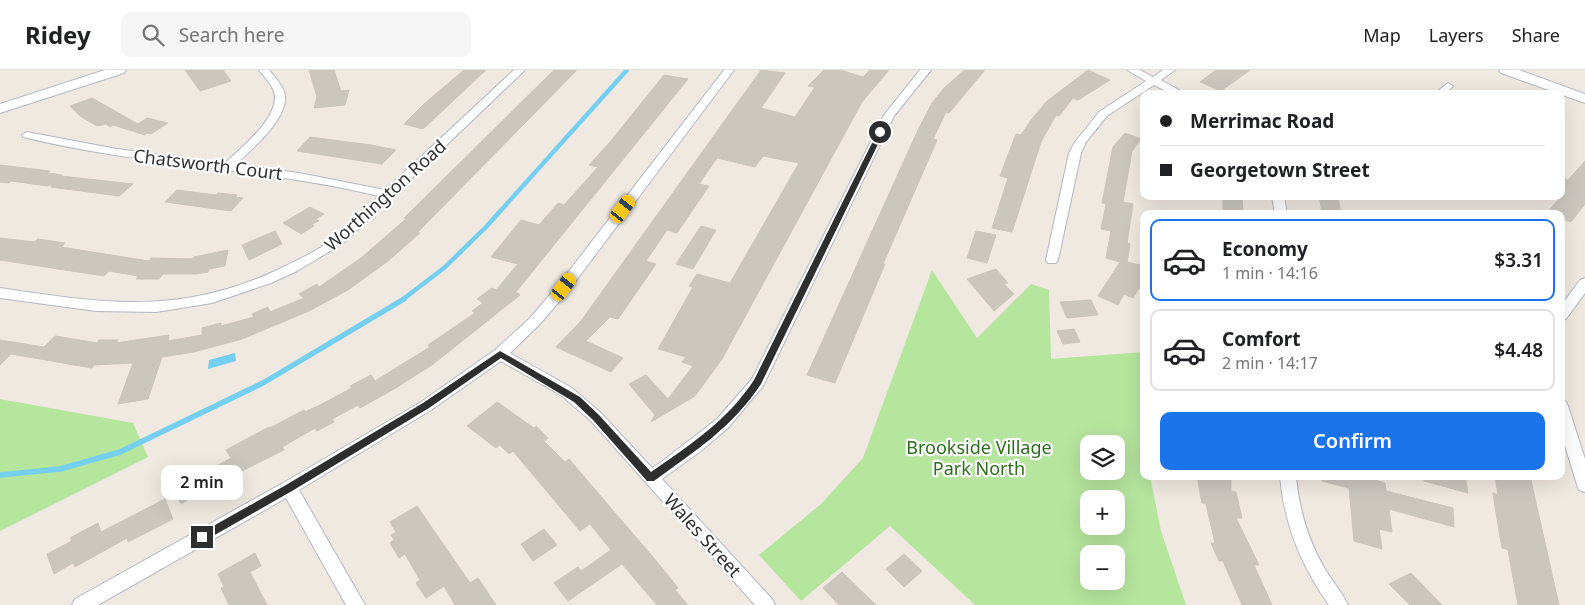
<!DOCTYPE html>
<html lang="en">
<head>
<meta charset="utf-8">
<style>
  :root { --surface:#fff; --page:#f6f6f6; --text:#202124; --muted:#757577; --line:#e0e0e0; --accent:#1a73e8 }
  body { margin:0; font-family:"Noto Sans",sans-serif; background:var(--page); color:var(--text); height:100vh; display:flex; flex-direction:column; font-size:19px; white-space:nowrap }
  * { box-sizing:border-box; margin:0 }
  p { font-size:16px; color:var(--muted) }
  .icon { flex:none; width:28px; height:28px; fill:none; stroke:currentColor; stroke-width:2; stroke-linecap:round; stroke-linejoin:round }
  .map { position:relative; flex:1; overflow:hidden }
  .details { position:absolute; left:1140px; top:140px; width:425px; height:270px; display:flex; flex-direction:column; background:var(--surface); border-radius:10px; box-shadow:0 5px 20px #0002 }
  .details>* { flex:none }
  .guide { position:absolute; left:1140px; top:20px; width:425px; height:110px; border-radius:10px; box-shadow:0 5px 20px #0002; display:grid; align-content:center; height:110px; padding:0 20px; background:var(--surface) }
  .buttons { position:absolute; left:1080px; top:365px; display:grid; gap:10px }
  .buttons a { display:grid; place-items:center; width:45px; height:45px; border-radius:10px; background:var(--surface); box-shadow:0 5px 20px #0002; font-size:25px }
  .end { position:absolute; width:22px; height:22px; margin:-11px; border:6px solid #2e2e2e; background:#fff; box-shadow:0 0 0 2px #fff }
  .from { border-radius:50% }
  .bubble { position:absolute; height:35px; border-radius:10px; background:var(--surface); box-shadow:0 5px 20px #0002; font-size:16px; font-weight:600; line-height:35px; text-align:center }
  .car { position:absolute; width:15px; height:30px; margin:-15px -8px; border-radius:6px; box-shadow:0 0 4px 1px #0007; background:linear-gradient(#f5c518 24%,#345 0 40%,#f5c518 0 76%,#345 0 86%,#f5c518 0) }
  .guide b { display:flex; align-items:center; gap:18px; height:48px; font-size:19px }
  .guide b+b { border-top:1px solid var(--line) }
  .guide i { width:12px; height:12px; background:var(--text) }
  ul { padding:9px 0 0; list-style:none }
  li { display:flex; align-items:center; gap:15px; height:82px; margin:0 10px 8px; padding:0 10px; border:2px solid var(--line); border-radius:10px }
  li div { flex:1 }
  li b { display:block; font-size:19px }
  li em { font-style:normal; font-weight:600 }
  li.active { border-color:var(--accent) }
  li>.icon { width:45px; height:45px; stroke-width:1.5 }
  .cta { display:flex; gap:10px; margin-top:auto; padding:10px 20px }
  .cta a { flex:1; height:58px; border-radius:10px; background:var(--accent); color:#fff; font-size:20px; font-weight:600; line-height:58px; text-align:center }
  header { display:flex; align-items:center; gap:30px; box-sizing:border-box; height:70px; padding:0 25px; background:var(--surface); border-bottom:1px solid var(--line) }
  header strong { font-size:24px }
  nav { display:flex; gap:28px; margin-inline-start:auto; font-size:18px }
  .search { width:350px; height:45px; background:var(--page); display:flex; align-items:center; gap:12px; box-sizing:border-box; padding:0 18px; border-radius:10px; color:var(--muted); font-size:19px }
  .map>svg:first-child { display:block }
</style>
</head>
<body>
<header>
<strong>Ridey</strong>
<div class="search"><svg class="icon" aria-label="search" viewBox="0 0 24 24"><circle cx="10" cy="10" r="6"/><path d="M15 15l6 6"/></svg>Search here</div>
<nav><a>Map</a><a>Layers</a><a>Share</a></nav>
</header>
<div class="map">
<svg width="1585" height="535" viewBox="0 0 1585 535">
  <rect width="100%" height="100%" fill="#efe9e1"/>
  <path fill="#b6e59e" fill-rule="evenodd" d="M932 200 977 268 1031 214 1049 220 1051 289 1144 282V406H1150L1161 461 1186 535H975L890 456 801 531 759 485 821 434 863 388ZM1089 374H1116V401H1089ZM1089 429H1116V456H1089ZM1089 484H1116V511H1089Z
    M0 329 133 353 148 387 0 461Z"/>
  <path fill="#75cff0" d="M235 283 236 291 208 299 209 290Z"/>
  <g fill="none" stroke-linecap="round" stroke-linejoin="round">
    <path stroke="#75cff0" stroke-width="4.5" d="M402 230 444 198 486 157 627 0"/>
    <path stroke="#75cff0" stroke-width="5.5" d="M0 405 60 399 120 382 263 313 404 229"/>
  </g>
  <path fill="#cbc7bf" stroke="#cbc5ba" d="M185 0H223L231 11 200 21Z
    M309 0H334L341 21 349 20 345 35 314 38 317 27Z
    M464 0H486L423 59 404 54 424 34Z
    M554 0H577L418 162 420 163 388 191 348 220 309 241 242 269 194 282 162 287 148 329 118 334 133 293 94 295 92 298 11 284 0 295V270L44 277 55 266 98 273 99 270H118L116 273 169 265 168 271 202 265V258L221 253V256L254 247 252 244 268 237 270 242 304 228 299 224 317 214 319 217 361 188 407 148H404Z
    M761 0 785 3 761 38 795 47 815 17 808 16 824 0H840L863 7 870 0H889L862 32 722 289 695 326 651 352 655 345 629 314 646 305 668 329 693 296 682 292 686 287 658 279 693 217 689 216 697 204 730 213 799 93 763 86 755 97 717 88 699 114 709 116 677 163 667 160 646 191 656 194 618 249 610 247 586 271 623 288 611 302 556 277 581 251Z
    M965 0H985L949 43 946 42 933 69 937 70 883 194H885L835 313 807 305 918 60 932 33 944 18Z
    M1088 0 1110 10 1078 30 1073 28 1059 46 1056 45 1041 72 1012 162 992 158 1008 108 1000 106 1016 64 1021 65 1031 50 1047 31Z
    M1216 0H1250L1221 21 1200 12Z
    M664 5 688 9 516 222 520 225 432 295 394 319 360 338 358 335 332 349 334 352 317 361 315 358 282 377 284 380 228 408 229 410 199 426 198 424 181 434 169 410 192 398 195 405 201 402 202 404 231 388 226 380 269 357 270 358 304 340 305 342 322 334 352 318 350 316 371 305 375 311 430 277 428 275 475 243 472 241 483 233 477 229 492 218 496 220 518 194 491 187 521 150 539 155 558 133 564 135 598 97 589 95 610 72Z
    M92 28 138 54 147 48 168 53 151 64 146 63 145 65 113 55 110 57 106 54 97 56 80 46 70 36Z
    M1125 63 1141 69 1132 81 1123 132 1133 134 1127 173 1130 174 1127 192 1144 196V220L1139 218 1133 228 1124 224 1118 235 1098 226 1120 192 1106 188 1111 161 1101 159 1106 134 1102 133 1113 77Z
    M310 67 371 75 396 80 382 94 297 81Z
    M1585 91V134L1571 152 1561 148V144L1548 142 1561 126V107L1568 110Z
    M0 95 50 101 48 103 62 105 61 106 133 114 119 126 51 117V114L48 116 11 111 9 113 0 112Z
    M177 120 216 125 218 123 237 125 235 127 243 128 231 141 165 132Z
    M1223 126H1242L1243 143 1223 140Z
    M1319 126H1338L1341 144 1322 142Z
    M310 137 324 144 316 149 319 151 312 154 314 156 301 164 283 153Z
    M701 156 716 160 693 199 676 194Z
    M275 161 282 174 249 190 242 175Z
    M976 161 996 165 987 193 967 188Z
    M0 168 34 172 38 169 65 173 61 177 149 191 151 188 193 189 194 187 228 180 225 196 209 199 208 202 196 204H163L159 209H136L138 206 109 201 104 206 0 190Z
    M996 199 1008 213 1004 214 1014 224 994 241 967 209Z
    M1091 230 1098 245 1067 248 1060 232Z
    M1074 259 1080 272 1063 274 1057 261Z
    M497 332 534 358 536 356 548 368 544 371 565 392 569 389 658 493 678 518 675 520 688 535H657L622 494 568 531 554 513 578 497 581 501 611 480 590 454 580 461 513 381 509 384 500 375 496 378 467 356Z
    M1197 406H1231V421L1236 422 1242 448H1236L1259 495H1254L1272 535H1242L1223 491H1219L1211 473H1215L1206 434 1202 433Z
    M1323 406H1371L1372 409 1385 413 1386 421 1453 438 1454 457 1389 439 1392 462 1379 459 1382 479 1354 471 1349 418 1322 411Z
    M1424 406H1465L1468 423 1424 411Z
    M1495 406H1530L1559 535H1518L1508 480 1502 478 1499 461 1493 423 1498 425Z
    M165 429 173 449 128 472 127 468 75 497 73 493 54 504 47 484 72 471 70 468 98 453 101 462Z
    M417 436 470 513 478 508 496 535H455L444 516 426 528 416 513 420 510 405 484 399 488 390 473 394 470 391 465 396 462 390 452Z
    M544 459 557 475 533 491 521 474Z
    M255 483 261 496 250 502 267 535H229L221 518 224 517 218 504Z
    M904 484 922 501 904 517 886 499Z
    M842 502 876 535H839L823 518Z
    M1411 503 1442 535H1410L1389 514Z"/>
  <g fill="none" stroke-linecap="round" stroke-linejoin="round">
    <defs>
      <path id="street" d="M259 0H269C274 6 280 12 283 19 295 44 252 79 236 94L299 103 385 120 514 0H525L345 172 297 201 271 213 212 233 156 242 96 241 0 228V218C102 233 177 246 275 201 296 191 320 180 338 165 352 153 365 139 379 126 262 98 140 96 23 67L22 65 27 62 117 79 225 93C240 79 285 43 273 19 270 12 263 6 259 0Z
        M724 0H734L569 220 540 254 510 283 572 318 601 343 652 398 660 393 717 349 752 309 884 45 920 0H931L894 46 763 316 728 358 701 381 662 409 772 529 775 535H755L591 351 562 326 501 291 431 340 299 420 365 535H346L286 428 98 535H72L75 529 283 413 421 332 495 280 530 248 559 214Z
        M1127 0H1140L1153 7 1163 0H1175L1161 10 1186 24H1172L1154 15 1107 46 1086 72 1081 83 1058 190 1056 193H1048L1046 190 1069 83 1075 72 1099 42 1146 11Z
        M1448 13 1453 16 1445 24H1434Z
        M1272 126H1284L1287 144H1275Z
        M1585 208V223L1566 249 1561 251V236L1580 210Z
        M1561 330 1566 332 1568 336 1585 389V422L1579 420 1577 415 1561 362Z
        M1280 406H1296C1299 440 1308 470 1325 499 1332 511 1342 522 1348 535H1329C1301 496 1284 454 1280 406Z"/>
      <path id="secondary" d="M105 0H126L124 3 0 43V34Z
        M1499 0H1519L1585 24V33L1501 3Z"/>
    </defs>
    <use href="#street" stroke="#b4b7c1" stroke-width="2"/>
    <use href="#secondary" stroke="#b4b7c1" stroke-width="2"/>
    <use href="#street" fill="#fff" fill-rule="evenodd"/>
    <use href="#secondary" fill="#fff" fill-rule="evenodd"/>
  </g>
  <path fill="#2e2e2e" d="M878 61 884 62 761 314C733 357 695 381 654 411H647L593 350 574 332 501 288 429 338 292 421 206 470H199V464L286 415 423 333 500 281 580 327 599 345 651 402C690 375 727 351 754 310Z"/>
  <g text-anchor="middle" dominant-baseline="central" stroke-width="4.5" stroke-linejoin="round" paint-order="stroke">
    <g font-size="18" fill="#2e2e2e" stroke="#fff">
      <text transform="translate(208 94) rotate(7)">Chatsworth Court</text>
      <text transform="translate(385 125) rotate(-42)">Worthington Road</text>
      <text transform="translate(703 465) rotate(48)">Wales Street</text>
    </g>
    <g font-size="18" fill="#2c6e1b" stroke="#fff">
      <text x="979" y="377">Brookside Village<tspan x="979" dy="21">Park North</tspan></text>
    </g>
  </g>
</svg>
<div class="buttons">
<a><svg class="icon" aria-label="layers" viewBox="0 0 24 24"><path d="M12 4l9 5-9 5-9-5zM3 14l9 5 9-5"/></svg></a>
<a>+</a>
<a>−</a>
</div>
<i class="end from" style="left:880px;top:62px"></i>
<i class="end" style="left:202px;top:467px"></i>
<div class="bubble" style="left:161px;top:395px;width:82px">2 min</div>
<i class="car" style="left:623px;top:139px;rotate:37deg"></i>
<i class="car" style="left:564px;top:217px;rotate:37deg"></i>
<div class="guide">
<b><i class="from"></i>Merrimac Road</b>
<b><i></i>Georgetown Street</b>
</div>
<section class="details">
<ul>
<li class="active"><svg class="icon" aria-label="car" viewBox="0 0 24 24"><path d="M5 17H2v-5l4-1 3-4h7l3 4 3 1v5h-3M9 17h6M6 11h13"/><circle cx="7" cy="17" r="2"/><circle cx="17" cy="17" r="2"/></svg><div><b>Economy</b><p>1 min · 14:16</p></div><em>$3.31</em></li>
<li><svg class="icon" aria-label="car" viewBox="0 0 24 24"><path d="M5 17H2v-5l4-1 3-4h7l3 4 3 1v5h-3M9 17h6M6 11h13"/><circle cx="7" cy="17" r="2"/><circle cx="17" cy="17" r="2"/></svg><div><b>Comfort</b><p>2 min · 14:17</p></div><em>$4.48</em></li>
</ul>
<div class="cta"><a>Confirm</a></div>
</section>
</div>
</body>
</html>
